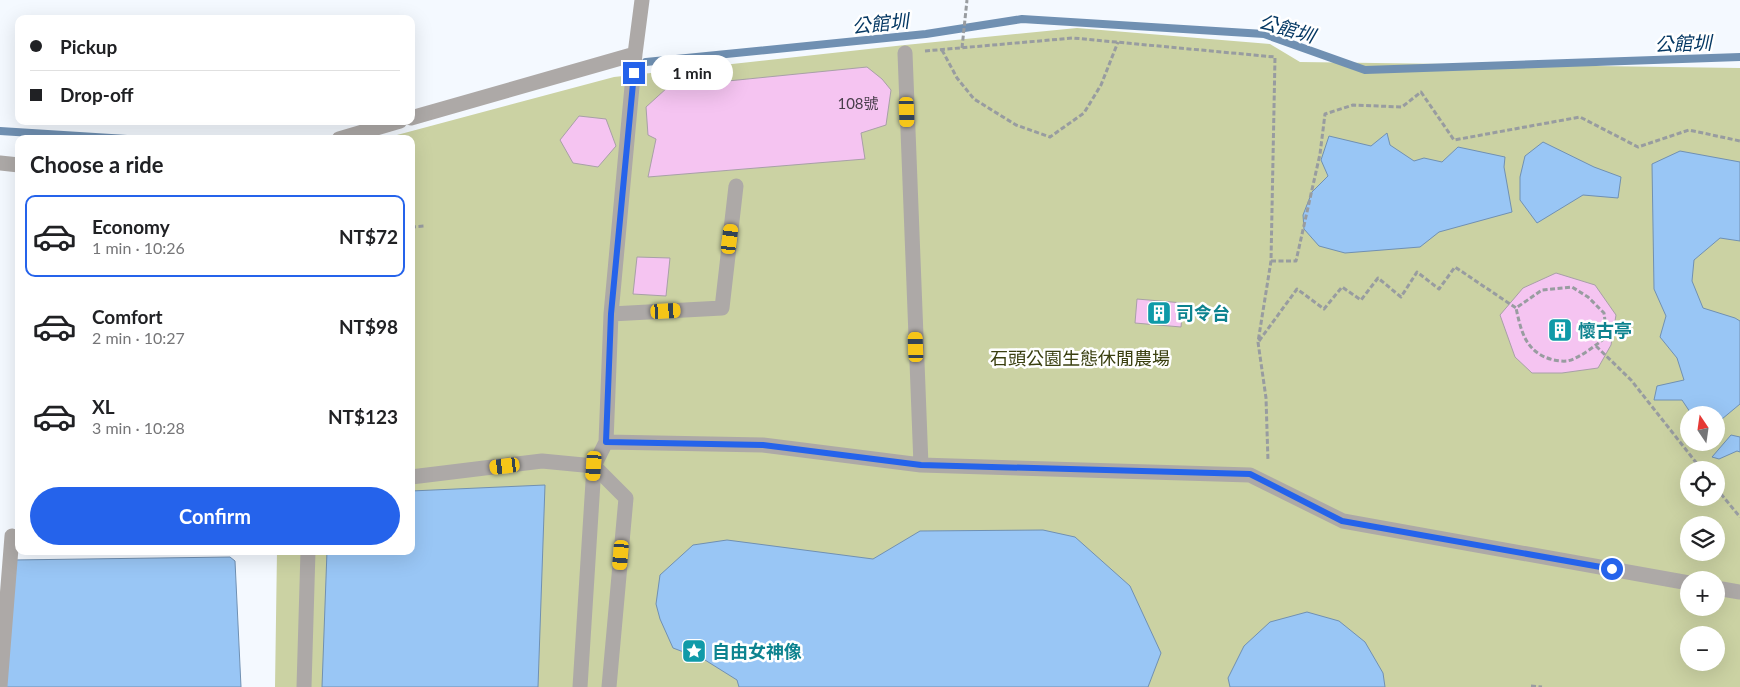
<!DOCTYPE html>
<html lang="en">
<head>
<meta charset="utf-8">
<style>
  :root { --surface:#fff; --page:#f2f2f2; --text:#202124; --muted:#757577; --line:#e0e0e0; --accent:#2563eb }
  body { margin:0; font-family:Lato,"Noto Sans TC",sans-serif; background:var(--page); color:var(--text); height:100vh; display:flex; flex-direction:column; font-size:19px; white-space:nowrap }
  * { box-sizing:border-box; margin:0 }
  p { font-size:16px; color:var(--muted) }
  .icon { flex:none; width:28px; height:28px; fill:none; stroke:currentColor; stroke-width:2; stroke-linecap:round; stroke-linejoin:round }
  .map { position:relative; flex:1; overflow:hidden }
  .drawer { position:absolute; left:15px; top:135px; width:400px; height:420px; display:flex; flex-direction:column; background:var(--surface); border-radius:10px; box-shadow:0 5px 20px #0002 }
  .drawer>* { flex:none }
  .guide { position:absolute; left:15px; top:15px; width:400px; height:110px; border-radius:10px; box-shadow:0 5px 20px #0002; display:grid; align-content:center; height:110px; padding:0 15px; background:var(--surface) }
  .needle { width:32px; rotate:347deg }
  .fabs { position:absolute; left:1680px; top:406px; display:grid; gap:10px }
  .fabs a { display:grid; place-items:center; width:45px; height:45px; border-radius:50%; background:var(--surface); box-shadow:0 5px 20px #0002; font-size:25px }
  .end { position:absolute; width:22px; height:22px; margin:-11px; border:6px solid #2563eb; background:#fff; box-shadow:0 0 0 2px #fff }
  .from { border-radius:50% }
  .bubble { position:absolute; height:35px; border-radius:18px; background:var(--surface); box-shadow:0 5px 20px #0002; font-size:16px; font-weight:700; line-height:35px; text-align:center }
  .car { position:absolute; width:15px; height:30px; margin:-15px -8px; border-radius:6px; box-shadow:0 0 4px 1px #0007; background:linear-gradient(#f5c518 24%,#345 0 40%,#f5c518 0 76%,#345 0 86%,#f5c518 0) }
  .guide b { display:flex; align-items:center; gap:18px; height:48px; font-size:19px }
  .guide b+b { border-top:1px solid var(--line) }
  .guide i { width:12px; height:12px; background:var(--text) }
  ul { padding:0; list-style:none }
  li { display:flex; align-items:center; gap:15px; height:82px; margin:0 10px 8px; padding:0 5px; border:2px solid transparent; border-radius:10px }
  li div { flex:1 }
  li b { display:block; font-size:19px }
  li em { font-style:normal; font-weight:700 }
  li.current { border-color:var(--accent) }
  li>.icon { width:45px; height:45px; stroke-width:1.5 }
  h2 { padding:0 15px; font-size:22px; line-height:60px }
  .cta { display:flex; gap:10px; margin-top:auto; padding:10px 15px }
  .cta a { flex:1; height:58px; border-radius:30px; background:var(--accent); color:#fff; font-size:20px; font-weight:700; line-height:58px; text-align:center }
  .map>svg:first-child { display:block }
</style>
</head>
<body>
<div class="map">
<svg width="1740" height="687" viewBox="0 0 1740 687">
  <rect width="100%" height="100%" fill="#f4f9ff"/>
  <path fill="#cbd2a3" fill-rule="evenodd" d="M1077 28 1270 44 1300 62 1740 68V687H275L277 551H411V139H382L614 77 905 45ZM1689 415H1716V442H1689ZM1689 470H1716V498H1689ZM1689 525H1716V552H1689ZM1689 580H1716V608H1689ZM1689 635H1716V662H1689Z"/>
  <path fill="#99c6f5" stroke="#7090b2" d="M1387 133 1390 145 1414 161 1424 158 1442 162 1458 147 1505 157 1504 167 1512 212 1439 232 1420 247 1345 253 1319 246 1304 229 1303 215 1312 192 1328 176 1321 160 1329 136 1371 146Z
    M1543 142 1594 167 1621 177 1618 198 1583 195 1537 223 1520 200V177L1525 156Z
    M1680 151 1740 162V241L1720 238 1694 260 1692 281 1703 308 1735 318 1740 321V404L1716 424V415H1692L1682 400H1654L1657 386 1684 380 1677 358 1660 337 1666 316 1654 289 1652 164Z
    M1731 435 1740 437V452L1737 451 1719 459 1712 457Z
    M545 485 538 687H322L327 551H411V491Z
    M1043 530 1075 537 1130 586 1161 653 1148 687H739L737 680 705 660 673 648 660 619 656 604 660 575 693 545 727 540 873 559 920 531Z
    M230 557 235 561 241 687H3L12 560Z
    M1307 612 1339 621 1365 642 1383 673 1385 687H1230L1228 678 1244 646 1270 622Z"/>
  <g fill="none" stroke-linecap="round" stroke-linejoin="round">
    <path stroke="#7090b2" stroke-width="8" d="M646 62 926 34 1022 19 1264 34 1365 70 1740 57
      M0 131 127 139"/>
  </g>
  <path fill="#f5c4f1" stroke="#a8a0a7" d="M867 67 882 79 891 90 886 125 861 133 865 159 648 177 656 139 648 135 646 107 668 87Z
    M579 116 606 119 616 146 598 167 573 163 560 140Z
    M637 257 670 258 666 296 633 294Z
    M1556 273 1595 285 1616 315 1611 345 1598 368 1562 373H1532L1515 357 1500 315 1523 288Z
    M1137 299 1183 303 1181 327 1135 323Z"/>
  <g fill="none" stroke-linecap="round" stroke-linejoin="round">
    <path stroke="#989ca0" stroke-width="3" stroke-dasharray="5 2.5" stroke-linecap="butt" d="M962 48 967 0
      M942 50 957 78 974 99 1016 125 1050 137 1084 113 1101 85 1118 42
      M925 51 1073 38 1275 57 1271 261 1258 342 1266 398 1268 461
      M411 227 425 226
      M1271 261H1296L1320 154 1325 114 1353 105 1402 107 1421 92 1454 140 1580 117 1638 147 1689 130 1740 141
      M1259 341 1297 289 1324 309 1342 287 1361 300 1378 278 1401 297 1417 272 1439 289 1455 267 1516 308 1542 290 1572 287 1588 297 1604 313 1607 336C1599 343 1579 359 1567 361 1555 362 1540 357 1532 348 1522 338 1519 321 1516 308
      M1596 346 1631 380 1702 470
      M1716 488 1740 517
      M1531 686 1542 687"/>
    <path stroke="#ada9a7" stroke-width="15" d="M905 53 921 465
      M411 118 635 54
      M339 139 400 121
      M0 163 19 165
      M611 314 722 308 736 186
      M606 442 763 445 921 465 1250 475 1343 521 1689 583
      M411 477 542 461 594 466 580 687
      M1716 588 1740 592
      M0 686 12 536
      M304 687 308 551
      M609 687 626 498 594 466 606 442 611 314 635 54 642 0"/>
  </g>
  <g fill="none" stroke-linecap="round" stroke-linejoin="round">
    <path stroke="#2563eb" stroke-width="6" d="M634 73 611 314 606 442 763 445 921 465 1250 474 1342 521 1612 569"/>
  </g>
  <defs>
    <symbol id="building-square" viewBox="-11 -11 22 22"><rect x="-9" y="-9" width="18" height="18" rx="4" fill="#0f9aa8" stroke="#fff"/><path d="M-4-6H4V6H1V3H-1V6H-4ZM-2.5-4.3h1.7v1.8h-1.7ZM.8-4.3h1.7v1.8H.8ZM-2.5-1h1.7V.8h-1.7ZM.8-1h1.7V.8H.8Z" fill="#fff"/></symbol>
    <symbol id="sight-square" viewBox="-11 -11 22 22"><rect x="-9" y="-9" width="18" height="18" rx="4" fill="#0f9aa8" stroke="#fff"/><path d="M0-6L1.8-2.2L6-1.7L2.9 1.2L3.7 5.4L0 3.3L-3.7 5.4L-2.9 1.2L-6-1.7L-1.8-2.2Z" fill="#fff"/></symbol>
  </defs>
  <g fill-rule="evenodd">
    <use href="#building-square" x="1145" y="299" width="28" height="28"/>
    <use href="#building-square" x="1546" y="316" width="28" height="28"/>
    <use href="#sight-square" x="680" y="637" width="28" height="28"/>
  </g>
  <g text-anchor="middle" dominant-baseline="central" stroke-width="5" stroke-linejoin="round" paint-order="stroke">
    <g font-size="15" fill="#483e4b">
      <text x="858" y="103">108號</text>
    </g>
    <g font-size="18" font-weight="bold" fill="#0d838f" stroke="#fff" text-anchor="start">
      <text x="1176" y="313">司令台</text>
      <text x="1578" y="330">懷古亭</text>
      <text x="712" y="651">自由女神像</text>
    </g>
    <g font-size="18" fill="#3a3f10" stroke="#fff">
      <text x="1080" y="358">石頭公園生態休閒農場</text>
    </g>
    <g font-size="19" font-style="italic" fill="#063964" stroke="#fff">
      <text transform="translate(880 23) rotate(-6)">公館圳</text>
      <text transform="translate(1287 28) rotate(16)">公館圳</text>
      <text transform="translate(1683 43) rotate(-2)">公館圳</text>
    </g>
  </g>
</svg>
<div class="fabs">
<a><svg class="needle" viewBox="-14 -14 28 28"><path d="M0-13l5 13h-10z" fill="#e53935"/><path d="M0 13l5-13h-10z" fill="#757577"/></svg></a>
<a><svg class="icon" aria-label="locate" viewBox="0 0 24 24"><circle cx="12" cy="12" r="6"/><path d="M12 2v4M12 18v4M2 12h4M18 12h4"/></svg></a>
<a><svg class="icon" aria-label="layers" viewBox="0 0 24 24"><path d="M12 4l9 5-9 5-9-5zM3 14l9 5 9-5"/></svg></a>
<a>+</a>
<a>−</a>
</div>
<i class="end from" style="left:1612px;top:569px"></i>
<i class="end" style="left:634px;top:73px"></i>
<div class="bubble" style="left:651px;top:55px;width:82px">1 min</div>
<i class="car" style="left:907px;top:112px;rotate:178deg"></i>
<i class="car" style="left:730px;top:239px;rotate:7deg"></i>
<i class="car" style="left:666px;top:311px;rotate:87deg"></i>
<i class="car" style="left:916px;top:347px;rotate:358deg"></i>
<i class="car" style="left:505px;top:466px;rotate:263deg"></i>
<i class="car" style="left:594px;top:466px;rotate:184deg"></i>
<i class="car" style="left:621px;top:555px;rotate:185deg"></i>
<div class="guide">
<b><i class="from"></i>Pickup</b>
<b><i></i>Drop-off</b>
</div>
<section class="drawer">
<h2>Choose a ride</h2>
<ul>
<li class="current"><svg class="icon" aria-label="car" viewBox="0 0 24 24"><path d="M5 17H2v-5l4-1 3-4h7l3 4 3 1v5h-3M9 17h6M6 11h13"/><circle cx="7" cy="17" r="2"/><circle cx="17" cy="17" r="2"/></svg><div><b>Economy</b><p>1 min · 10:26</p></div><em>NT$72</em></li>
<li><svg class="icon" aria-label="car" viewBox="0 0 24 24"><path d="M5 17H2v-5l4-1 3-4h7l3 4 3 1v5h-3M9 17h6M6 11h13"/><circle cx="7" cy="17" r="2"/><circle cx="17" cy="17" r="2"/></svg><div><b>Comfort</b><p>2 min · 10:27</p></div><em>NT$98</em></li>
<li><svg class="icon" aria-label="car" viewBox="0 0 24 24"><path d="M5 17H2v-5l4-1 3-4h7l3 4 3 1v5h-3M9 17h6M6 11h13"/><circle cx="7" cy="17" r="2"/><circle cx="17" cy="17" r="2"/></svg><div><b>XL</b><p>3 min · 10:28</p></div><em>NT$123</em></li>
</ul>
<div class="cta"><a>Confirm</a></div>
</section>
</div>
</body>
</html>
